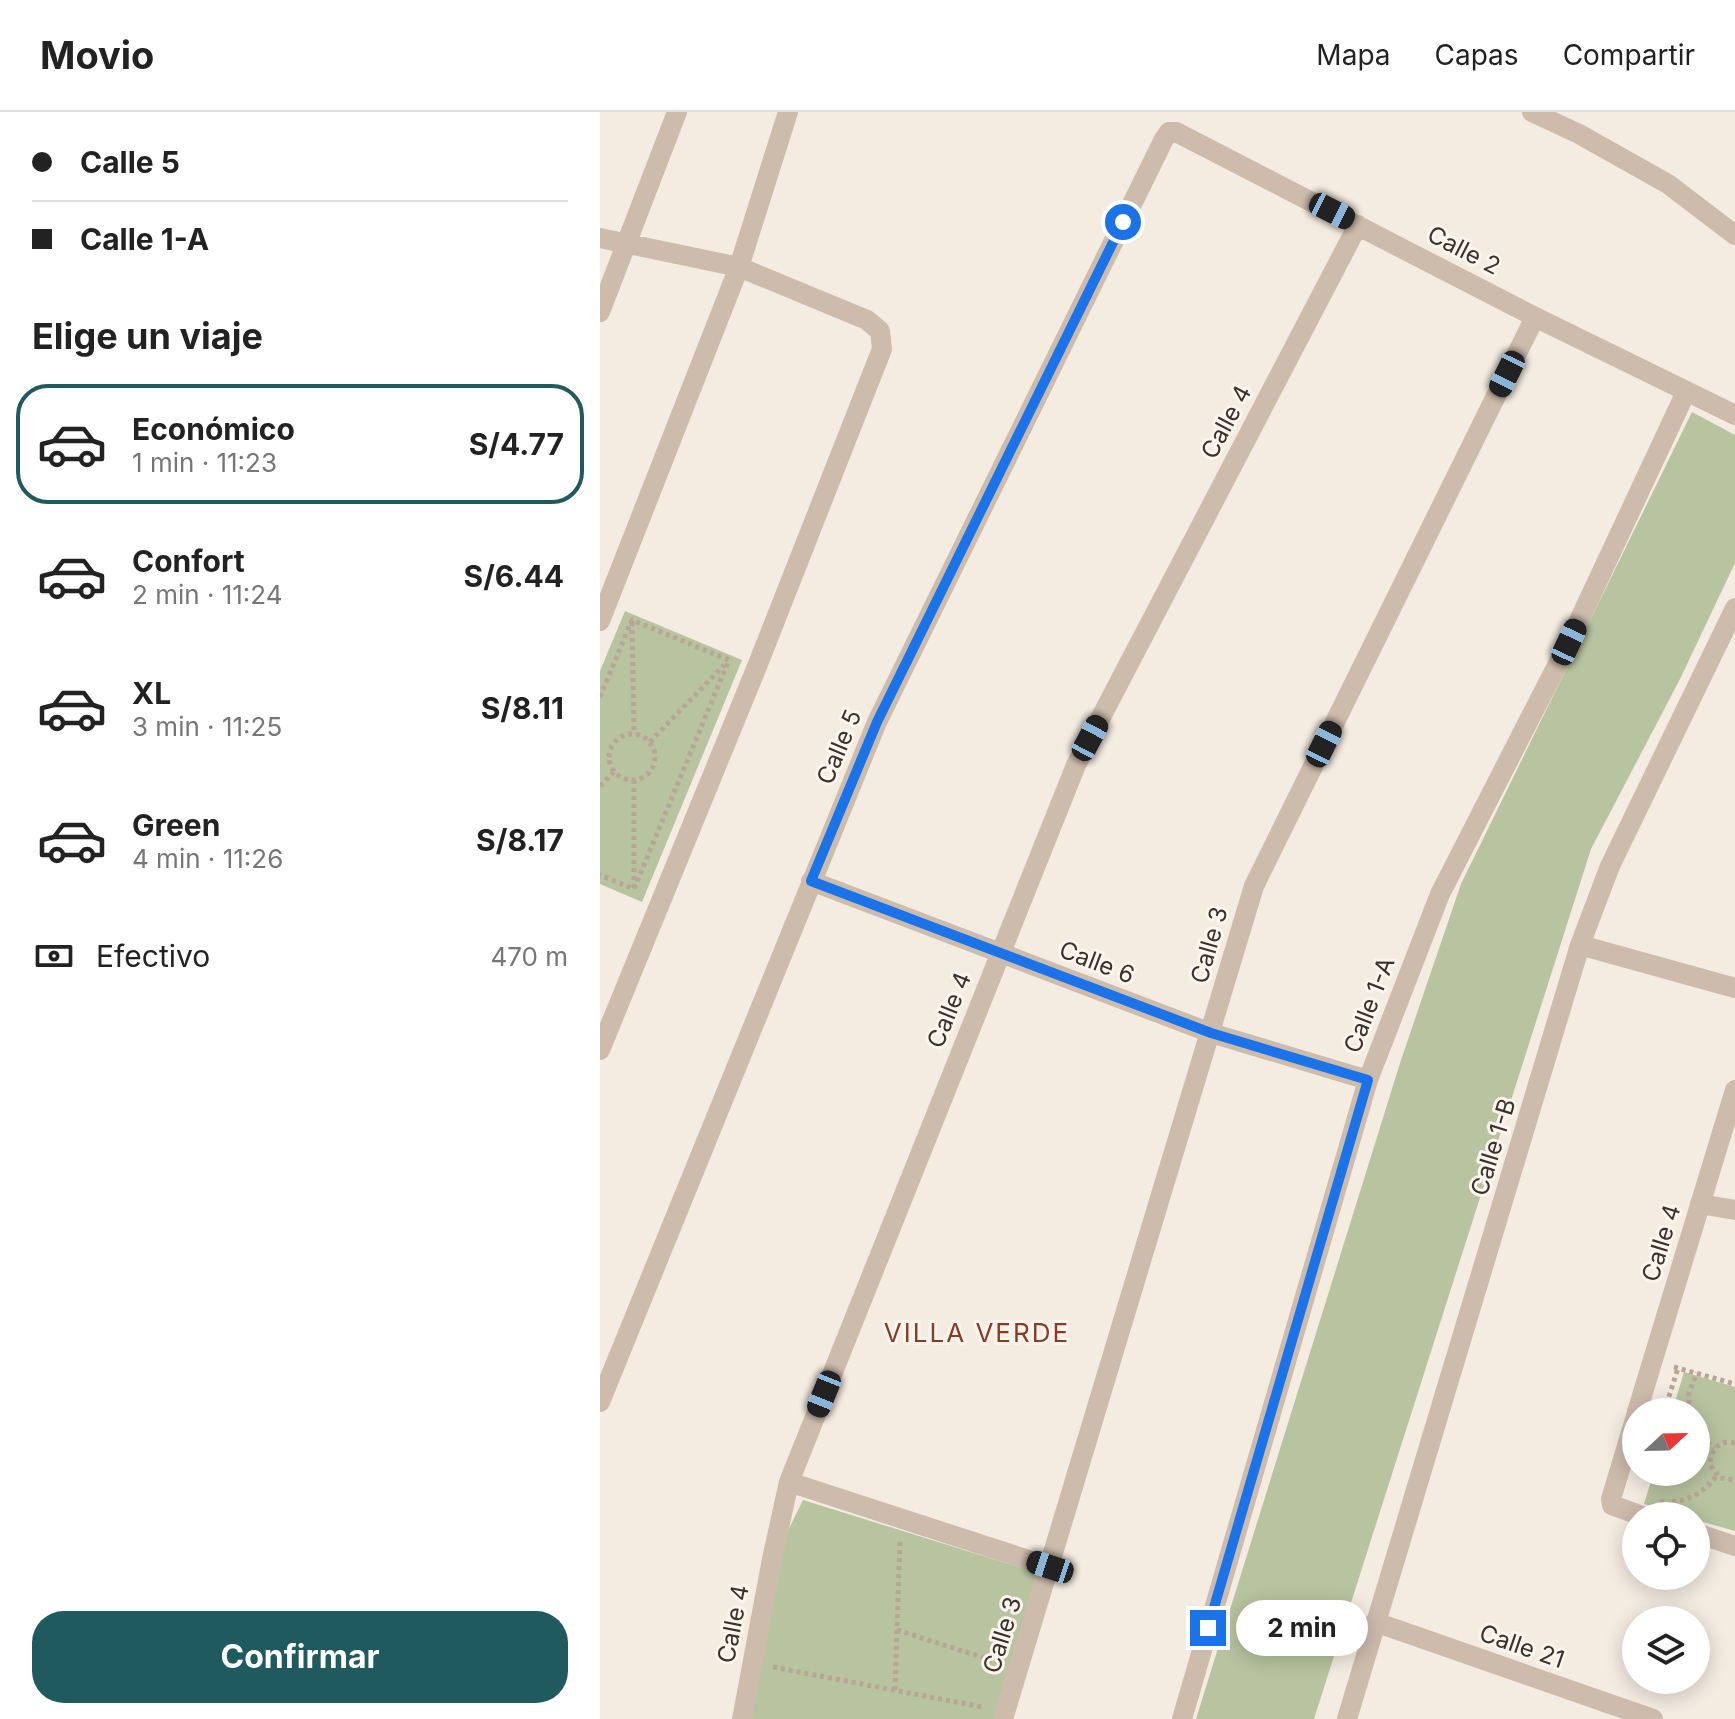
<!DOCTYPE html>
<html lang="es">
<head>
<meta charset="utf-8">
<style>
  :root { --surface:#fff; --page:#f2f2f2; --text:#222; --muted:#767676; --line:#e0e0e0; --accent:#1f5a5e }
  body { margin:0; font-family:Inter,sans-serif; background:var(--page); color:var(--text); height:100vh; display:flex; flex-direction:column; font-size:30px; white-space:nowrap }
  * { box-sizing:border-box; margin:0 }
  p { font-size:26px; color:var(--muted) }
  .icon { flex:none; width:44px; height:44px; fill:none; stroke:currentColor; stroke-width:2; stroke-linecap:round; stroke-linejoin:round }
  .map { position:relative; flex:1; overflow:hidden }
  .drawer { display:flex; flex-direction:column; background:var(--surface); width:600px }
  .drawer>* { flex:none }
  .hud { display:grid; align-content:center; height:176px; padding:0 32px; background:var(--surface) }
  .needle { width:52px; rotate:68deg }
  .tools { position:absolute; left:1022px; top:1286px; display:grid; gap:16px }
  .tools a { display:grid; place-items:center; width:88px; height:88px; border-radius:50%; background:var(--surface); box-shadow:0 4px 20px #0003; font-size:40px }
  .end { position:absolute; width:36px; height:36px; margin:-18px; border:10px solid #1a73e8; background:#fff; box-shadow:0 0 0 4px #fff }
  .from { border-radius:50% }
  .bubble { position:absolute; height:56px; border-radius:28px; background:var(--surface); box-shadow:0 4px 20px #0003; font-size:26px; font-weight:700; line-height:56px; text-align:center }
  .car { position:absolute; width:24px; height:48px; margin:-24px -12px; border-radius:10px; box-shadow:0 0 6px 2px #0007; background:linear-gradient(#222 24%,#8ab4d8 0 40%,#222 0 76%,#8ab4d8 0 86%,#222 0) }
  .hud b { display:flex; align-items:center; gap:28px; height:76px; font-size:30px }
  .hud b+b { border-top:2px solid var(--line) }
  .hud i { width:20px; height:20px; background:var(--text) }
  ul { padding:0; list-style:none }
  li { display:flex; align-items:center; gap:24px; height:120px; margin:0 16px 12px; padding:0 16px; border:4px solid transparent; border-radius:32px }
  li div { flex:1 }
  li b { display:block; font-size:30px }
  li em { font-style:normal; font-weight:700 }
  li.active { border-color:var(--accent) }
  li>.icon { width:72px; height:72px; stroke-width:1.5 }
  h2 { padding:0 32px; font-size:36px; line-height:96px }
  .pay { display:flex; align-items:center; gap:20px; height:88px; padding:0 32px; font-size:30px }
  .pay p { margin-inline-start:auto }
  .button { display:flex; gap:16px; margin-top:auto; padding:16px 32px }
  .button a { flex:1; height:92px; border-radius:32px; background:var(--accent); color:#fff; font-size:32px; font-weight:700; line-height:92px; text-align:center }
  header { display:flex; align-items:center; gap:48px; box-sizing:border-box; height:112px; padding:0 40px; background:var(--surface); border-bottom:2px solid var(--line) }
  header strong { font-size:38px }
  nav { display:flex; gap:44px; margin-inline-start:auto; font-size:28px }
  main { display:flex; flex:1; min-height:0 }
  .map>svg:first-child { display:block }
</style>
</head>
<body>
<header>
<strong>Movio</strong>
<nav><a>Mapa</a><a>Capas</a><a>Compartir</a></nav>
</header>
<main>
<section class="drawer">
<div class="hud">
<b><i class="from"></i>Calle 5</b>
<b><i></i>Calle 1-A</b>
</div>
<h2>Elige un viaje</h2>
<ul>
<li class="active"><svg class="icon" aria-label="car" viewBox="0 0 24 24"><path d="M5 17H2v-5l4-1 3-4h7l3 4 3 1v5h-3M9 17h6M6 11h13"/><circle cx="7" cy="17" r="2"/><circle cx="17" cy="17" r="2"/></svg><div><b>Económico</b><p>1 min · 11:23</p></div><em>S/4.77</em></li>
<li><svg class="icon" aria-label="car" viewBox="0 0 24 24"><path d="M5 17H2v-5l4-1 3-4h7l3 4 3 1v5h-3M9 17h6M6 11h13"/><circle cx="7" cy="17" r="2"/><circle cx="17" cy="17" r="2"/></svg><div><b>Confort</b><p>2 min · 11:24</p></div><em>S/6.44</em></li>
<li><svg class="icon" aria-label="car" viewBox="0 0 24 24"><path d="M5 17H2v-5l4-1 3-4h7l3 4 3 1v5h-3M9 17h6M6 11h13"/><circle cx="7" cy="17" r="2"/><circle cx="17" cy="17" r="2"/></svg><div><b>XL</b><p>3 min · 11:25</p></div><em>S/8.11</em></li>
<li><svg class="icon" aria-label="car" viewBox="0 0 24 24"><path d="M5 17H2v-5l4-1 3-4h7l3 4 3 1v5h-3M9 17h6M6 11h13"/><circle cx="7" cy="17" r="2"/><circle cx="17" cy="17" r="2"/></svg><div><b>Green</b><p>4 min · 11:26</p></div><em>S/8.17</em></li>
</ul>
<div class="pay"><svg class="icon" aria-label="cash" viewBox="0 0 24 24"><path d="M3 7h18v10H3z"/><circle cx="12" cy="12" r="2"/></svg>Efectivo<p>470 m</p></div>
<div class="button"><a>Confirmar</a></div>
</section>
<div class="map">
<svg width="1135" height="1607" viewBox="0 0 1135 1607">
  <rect width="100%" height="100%" fill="#f4ebe1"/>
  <path fill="#b8c4a0" d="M1092 300 1135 323V451L1080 567 991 737 714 1607H596L801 948 861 772Z
    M25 499 142 548 42 790 0 772V559Z
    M1084 1260 1135 1275V1419L1096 1408V1404H1084L1044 1392 1054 1360H1096V1300H1072Z
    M203 1388 438 1461 396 1607H150L183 1429Z"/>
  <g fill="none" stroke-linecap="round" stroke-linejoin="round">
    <path stroke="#b9a596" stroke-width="5" stroke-dasharray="4 4" stroke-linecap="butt" d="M32 510 34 621
      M0 585 32 508 129 548 34 777 0 763
      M9 645a23 23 0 1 1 46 0a23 23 0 1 1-46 0Z
      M50 630 124 553
      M34 668V775
      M0 674 14 660
      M1074 1255 1135 1272
      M1064 1300 1078 1256
      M1089 1300V1281L1097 1261
      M1096 1319 1114 1337
      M1135 1331C1119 1327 1111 1338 1110 1353L1120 1366 1135 1368
      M1060 1389 1089 1399
      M1072 1390C1091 1388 1105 1379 1117 1363
      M297 1518 400 1551
      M173 1555 383 1595
      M295 1578 300 1428"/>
    <path stroke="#cdbbac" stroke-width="20" d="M932 0 979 22 1068 72 1135 123
      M0 126 139 155 267 208 280 219 282 237 156 557 0 938
      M0 200 77 0
      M0 509 139 155 188 0
      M211 769 611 921 768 968
      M980 833 1135 876
      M1100 1092 1135 1098
      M0 1290 277 610 564 27 569 20H576L935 205 1135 303
      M1037 1300 1135 978
      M1036 1304 1011 1387 1012 1393 1042 1404
      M189 1370 450 1455
      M1096 1421 1135 1434
      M775 1510 1053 1607
      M142 1607 172 1447 189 1370 476 653 758 113
      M403 1607 654 774 935 205
      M582 1607 768 968 840 782 969 530 1086 280
      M747 1607 980 833 1010 754 1135 496"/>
  </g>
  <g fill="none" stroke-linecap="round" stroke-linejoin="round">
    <path stroke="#1a73e8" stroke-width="10" d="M523 110 277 610 211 769 611 921 768 968 608 1516"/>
  </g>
  <g text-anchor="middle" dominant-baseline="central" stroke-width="6" stroke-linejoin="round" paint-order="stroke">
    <g font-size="24" fill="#3b302b" stroke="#fbf5ee">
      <text transform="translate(864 138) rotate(27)">Calle 2</text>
      <text transform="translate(626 310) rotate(-62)">Calle 4</text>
      <text transform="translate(239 635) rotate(-67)">Calle 5</text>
      <text transform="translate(609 833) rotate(-74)">Calle 3</text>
      <text transform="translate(497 850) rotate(21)">Calle 6</text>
      <text transform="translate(769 893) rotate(-69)">Calle 1-A</text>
      <text transform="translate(349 898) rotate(-68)">Calle 4</text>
      <text transform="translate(893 1035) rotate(-73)">Calle 1-B</text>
      <text transform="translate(1061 1131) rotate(-73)">Calle 4</text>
      <text transform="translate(133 1512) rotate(-79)">Calle 4</text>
      <text transform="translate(402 1523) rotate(-73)">Calle 3</text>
      <text transform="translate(922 1534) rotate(19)">Calle 21</text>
    </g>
    <g font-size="26" letter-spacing="2" fill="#8c3b22" stroke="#fbf5ee">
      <text x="377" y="1220">VILLA VERDE</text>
    </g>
  </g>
</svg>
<div class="tools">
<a><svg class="needle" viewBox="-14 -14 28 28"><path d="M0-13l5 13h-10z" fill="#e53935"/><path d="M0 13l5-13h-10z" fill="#767676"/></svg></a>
<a><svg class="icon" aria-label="locate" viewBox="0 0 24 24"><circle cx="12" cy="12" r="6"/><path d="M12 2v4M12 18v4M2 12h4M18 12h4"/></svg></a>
<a><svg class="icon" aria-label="layers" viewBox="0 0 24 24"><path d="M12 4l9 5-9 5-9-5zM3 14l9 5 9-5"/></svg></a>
</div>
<i class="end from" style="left:523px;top:110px"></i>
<i class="end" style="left:608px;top:1516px"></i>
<div class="bubble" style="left:636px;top:1488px;width:132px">2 min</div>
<i class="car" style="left:732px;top:99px;rotate:117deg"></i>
<i class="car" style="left:907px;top:262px;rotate:206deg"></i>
<i class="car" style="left:969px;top:530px;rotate:25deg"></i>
<i class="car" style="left:490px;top:626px;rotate:28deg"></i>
<i class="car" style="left:724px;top:632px;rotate:26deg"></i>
<i class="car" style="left:224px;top:1282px;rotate:202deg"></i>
<i class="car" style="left:450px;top:1455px;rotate:288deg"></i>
</div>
</main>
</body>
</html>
